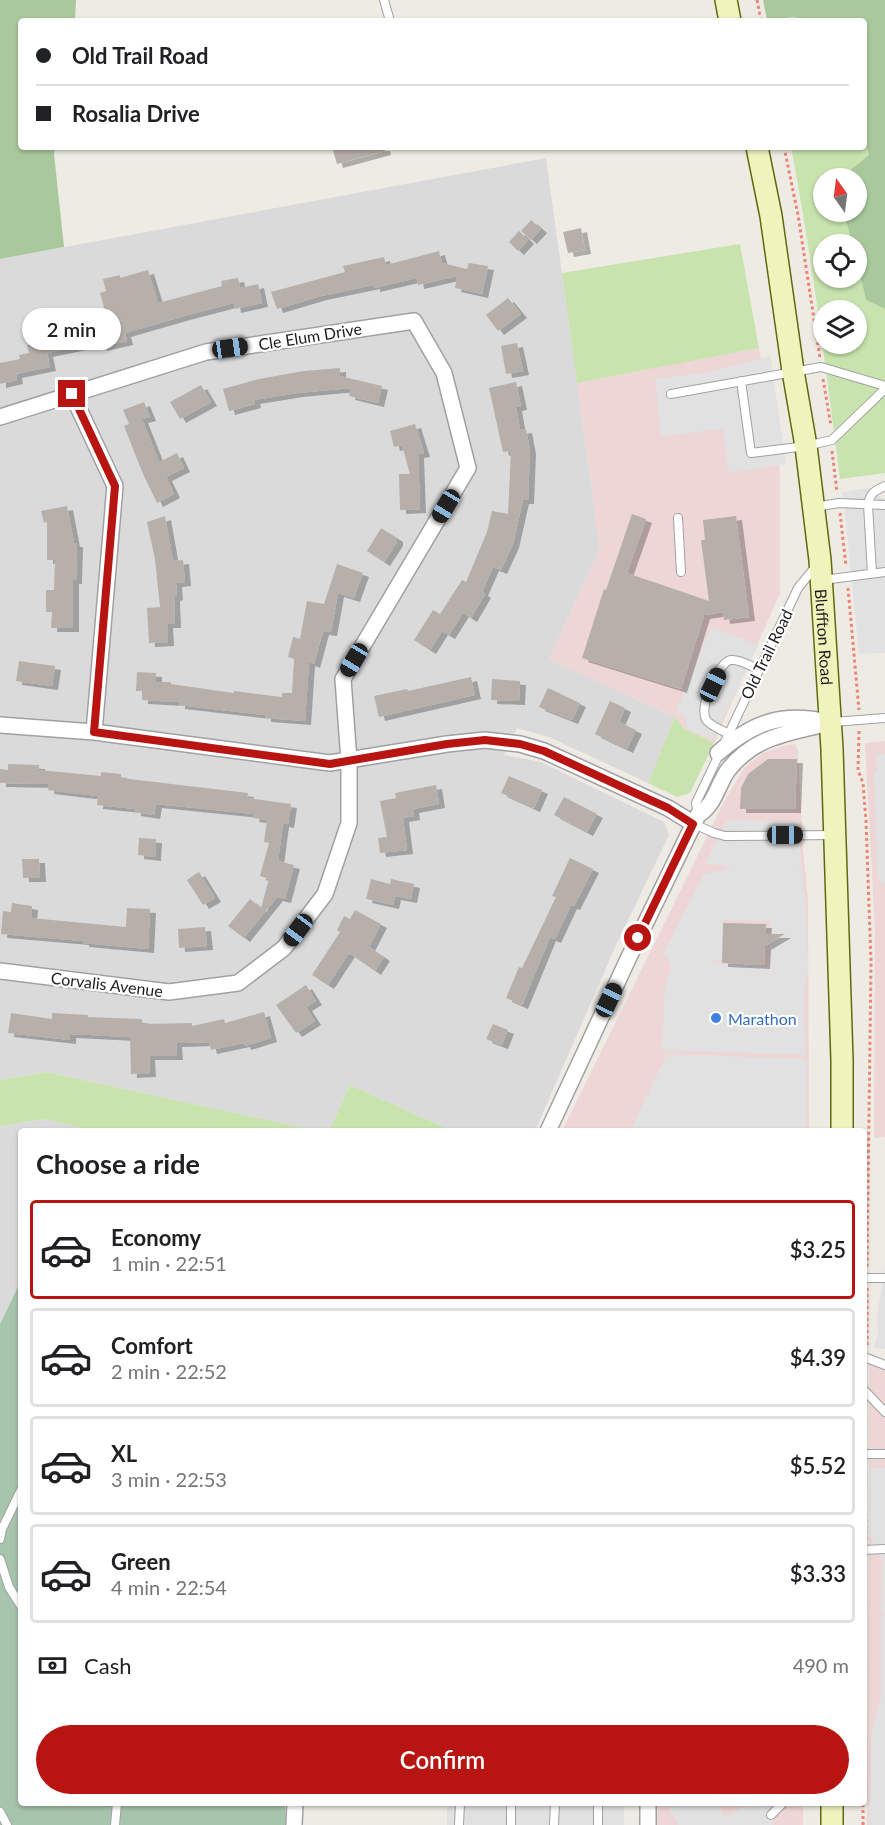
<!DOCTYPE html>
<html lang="en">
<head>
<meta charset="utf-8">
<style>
  :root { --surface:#fff; --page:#f6f6f6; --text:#202124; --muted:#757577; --line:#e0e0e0; --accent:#b81512 }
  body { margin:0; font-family:Lato,sans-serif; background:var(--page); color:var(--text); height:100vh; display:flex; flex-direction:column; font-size:22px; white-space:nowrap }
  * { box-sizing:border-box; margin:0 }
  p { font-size:20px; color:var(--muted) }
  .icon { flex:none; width:33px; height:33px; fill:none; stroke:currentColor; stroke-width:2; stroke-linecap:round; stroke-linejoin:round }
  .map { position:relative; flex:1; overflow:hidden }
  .panel { position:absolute; left:18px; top:1128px; width:849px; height:678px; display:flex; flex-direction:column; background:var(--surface); border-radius:6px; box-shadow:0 2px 4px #0004 }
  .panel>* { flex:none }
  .hud { position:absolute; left:18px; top:18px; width:849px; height:132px; border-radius:6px; box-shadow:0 2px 4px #0004; display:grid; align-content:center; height:132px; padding:0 18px; background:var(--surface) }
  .needle { width:39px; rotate:346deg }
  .controls { position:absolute; left:813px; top:168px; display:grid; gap:12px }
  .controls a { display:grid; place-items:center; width:54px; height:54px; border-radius:50%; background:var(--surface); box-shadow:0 2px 4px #0004; font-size:30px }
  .end { position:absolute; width:27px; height:27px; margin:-14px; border:8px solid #b81512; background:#fff; box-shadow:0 0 0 3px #fff }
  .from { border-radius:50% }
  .bubble { position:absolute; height:42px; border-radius:21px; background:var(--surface); box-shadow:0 2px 4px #0004; font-size:20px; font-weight:600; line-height:42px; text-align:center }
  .car { position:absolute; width:18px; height:36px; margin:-18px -9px; border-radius:8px; box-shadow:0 0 4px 2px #0007; background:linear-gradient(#222 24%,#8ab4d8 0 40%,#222 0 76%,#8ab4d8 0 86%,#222 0) }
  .hud b { display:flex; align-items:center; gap:21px; height:57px; font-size:22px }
  .hud b+b { border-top:2px solid var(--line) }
  .hud i { width:15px; height:15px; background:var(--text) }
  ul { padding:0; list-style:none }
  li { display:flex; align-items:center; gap:18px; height:99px; margin:0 12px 9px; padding:0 6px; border:3px solid var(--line); border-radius:6px }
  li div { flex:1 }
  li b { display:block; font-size:22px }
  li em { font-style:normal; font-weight:600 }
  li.on { border-color:var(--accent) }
  li>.icon { width:54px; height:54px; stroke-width:1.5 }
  h2 { padding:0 18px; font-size:27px; line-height:72px }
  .pay { display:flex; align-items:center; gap:15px; height:66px; padding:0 18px; font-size:22px }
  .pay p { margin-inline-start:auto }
  .cta { display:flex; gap:12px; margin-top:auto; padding:12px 18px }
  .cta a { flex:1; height:69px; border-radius:36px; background:var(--accent); color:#fff; font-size:24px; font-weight:600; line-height:69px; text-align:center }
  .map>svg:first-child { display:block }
</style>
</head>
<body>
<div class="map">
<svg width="885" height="1825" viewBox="0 0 885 1825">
  <defs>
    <filter id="shadow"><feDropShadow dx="6" dy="4" stdDeviation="0" flood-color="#0004"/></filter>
  </defs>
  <rect width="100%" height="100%" fill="#eeebe4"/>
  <path fill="#dbdada" d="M546 158 600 549 549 659 675 717 648 783 549 737 517 728 504 755 541 762 664 822 669 835 616 945 535 1131H452L350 1085 329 1131H318L46 1072 0 1080V259Z
    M46 1119 93 1131H21V1280L0 1323V1126Z"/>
  <path fill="#edd6d5" d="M759 348 780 472V593L714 743 683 728 675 717 549 659 600 549 577 383Z
    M885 741V1137L874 1138 875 930 865 743Z
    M795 744 798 751 803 849 808 899 809 1131H562L724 802 744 768 763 753 783 746Z
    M870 1353 885 1360V1825H867Z
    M658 1803H803V1825H657Z"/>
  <path fill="#c8e3ae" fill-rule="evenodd" d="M864 136 869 155 840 178H824V212H844L852 244H824V278H856L857 262 866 300 885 309V473L840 479C826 368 812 257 791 147H864ZM824 310H856V344H824Z
    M740 244 759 348 577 383 562 273Z
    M675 717 683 728 714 743 690 793 677 797 648 783Z
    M46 1072 318 1131H93L46 1119 0 1126V1080Z
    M350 1085 452 1131H329Z"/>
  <path fill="#a9c99d" d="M0 0H76L75 21H21V147H55L54 154 64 247 0 259Z
    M763 0H885V309L866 300 857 262 856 244H852L844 212H856V178H840L869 155 864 136V21H797L795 17 767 20Z"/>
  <path fill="#a7c4ac" d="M21 1280V1803H285L286 1825H0V1324Z"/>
  <path fill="#e1e1e1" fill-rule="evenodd" d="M770 356 786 464 729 473 723 429 661 436 655 379 708 372Z
    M867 488 885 500V653L859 654 843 492Z
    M711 627 758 645 712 740 688 729 685 716 676 711Z
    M885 754V885L878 879 874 774 877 770 876 755Z
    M727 820 799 822 801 868H787L802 869 806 911 808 968 804 992 805 1055 662 1050 665 988 671 964 663 954 704 874 724 870 731 866 705 864ZM723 920 770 921 769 967 708 962 722 960Z
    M667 1054 807 1059 806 1131H630Z
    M885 1267V1349L874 1347 878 1334 877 1316Z
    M869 1468H885V1615H881L882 1560 870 1536Z
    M881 1616H885V1825H869L872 1731 881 1697Z
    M447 1803H624V1825H447Z
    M666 1803H717L725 1817 751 1803H763L775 1823 772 1825H679Z"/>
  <path fill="#b7b0aa" filter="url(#shadow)" d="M332 147H384L385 151 337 164Z
    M531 220 541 229 531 240 521 231Z
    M581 228 585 250 568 253 563 232Z
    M519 231 528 240 518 251 509 242Z
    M439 251 442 263 467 269 469 263 488 266 482 294 455 288 457 276 418 285 417 278 374 288V285L321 296 277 309 271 292 345 272 343 266 384 257 386 265Z
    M148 270 158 303 222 286 221 281 238 278 240 288 258 284 262 303 235 309 234 303 184 316 125 333 127 341 101 347 100 342 47 353 50 367 16 374 17 380 0 384V363L20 359 19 355 29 353 27 345 55 339 51 320 66 316 69 329 103 321 100 312 105 311 100 293 106 291 103 279 120 275V278Z
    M508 298 521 314 498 331 486 315Z
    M517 343 523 371 506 374 501 346Z
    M340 368V376L382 386 378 403 349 396 351 388 297 393 254 400 255 404 229 411 223 389 259 379 304 371Z
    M516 382 521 406 516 407 520 430 526 429 530 450 528 500H523L513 544 501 570 493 567 482 592 485 594 471 618 463 613 449 635 442 631 430 650 414 640 433 610 440 614 462 580 466 582 487 532 492 511 508 514 511 451 503 452 489 388Z
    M201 385 211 402 180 419 170 402Z
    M144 402 150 417 142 419 159 462 177 453 184 468 166 477 174 494 157 503 143 474 124 426 129 424 123 410Z
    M415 424 424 453 418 454 420 509 400 510 399 474H410L402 445 394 447 390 431Z
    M67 506 74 543H77L76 580H73V628H51L52 612H46V590H54L55 560H47V522L44 523 41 511Z
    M632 514 646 519 627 573 709 601 701 540H705L703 520 736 516 749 617 724 620 723 612 704 615 681 689 582 658 604 589 606 590Z
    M165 516 173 561 183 560 185 582 176 583 177 596 174 597 175 624H167L168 642 149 643 147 608 160 607 155 559 147 522Z
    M381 528 397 538V542L384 562 367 551Z
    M337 564 363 573 354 598 338 593 331 632 323 631 314 664 309 662 305 721 265 718V715L179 705V702L142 700V691H136L137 672 156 673V682H171V684L234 693V691L282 697V693H292L294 659 288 657 293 637 300 639 307 601 324 604Z
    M19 661 55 666 52 686 16 681Z
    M471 677 475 695 379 717 374 696 407 689 408 691Z
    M492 679 520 681 519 701 491 700Z
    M548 688 580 703 572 720 539 707Z
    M610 701 625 708 619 722 636 730 627 749 595 734Z
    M768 759H797L795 809H740L741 788 748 774Z
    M8 764 39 765V770L101 776V772L121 774V778L248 793 247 798 291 804 288 824 283 823 278 861 294 865 285 899 277 897 244 938 228 926 250 899 261 908 269 879 260 876 269 843 264 842 267 820 253 818 254 814 156 804 154 815 135 812V809L97 805 98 796 48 790 49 784 0 783V769L8 770Z
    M509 776 542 790 534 808 501 793Z
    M436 785 439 804 413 809 414 816 403 818 407 850 380 853 378 838 387 837 380 801 396 798 395 793Z
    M564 797 597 814 587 832 554 815Z
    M139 838 156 839 155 857 138 855Z
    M570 858 593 869 574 906 571 905 555 939 550 937 522 1005 506 998 519 967 522 968 556 897 552 896Z
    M22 859H39L40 878H23Z
    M199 872 215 898 203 905 187 880Z
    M371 879 390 884 391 879 414 884 411 899 395 896 393 905 366 899Z
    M12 903 32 906 31 918 126 927 127 908 150 909 148 949 83 943V941L1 934 3 911 11 912Z
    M355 910 381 924 369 947 384 957 375 971 349 953 328 985 312 975 340 932 337 930 344 916 350 919Z
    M723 923 766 924 765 934H785L765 946 764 965 722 963Z
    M205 927 207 946 179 948 178 929Z
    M306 985 316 1001 306 1007 315 1021 296 1033 276 1005Z
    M264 1012 271 1038 245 1046 244 1043 211 1050 209 1042 176 1043 177 1056H149L150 1073 131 1074 130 1037 70 1034V1040L8 1033 11 1013 52 1019V1013L88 1015V1017L142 1019V1024L192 1023V1026L224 1019 225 1023Z
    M493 1024 508 1030 502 1045 486 1039Z"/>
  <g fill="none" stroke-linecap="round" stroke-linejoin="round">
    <defs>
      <path id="lane" d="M384 0 390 21
        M741 381 751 453 806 446 832 440 885 389
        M671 394 821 367 885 386
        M815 507 839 503 885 505
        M678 518 681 572
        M872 573 868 505C870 493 874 491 885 486
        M823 580 885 572
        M833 722 885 718
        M727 733C721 730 712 726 707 721 697 709 718 662 731 660 740 659 750 666 758 669
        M698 815 696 803 798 588 816 566
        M694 824 714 833 725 836 834 835
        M864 1278H885
        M864 1357 885 1365
        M864 1390 885 1412
        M864 1454H885
        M0 1539 2 1529 21 1490
        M864 1550 885 1549
        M0 1559 9 1587 21 1606
        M0 1812 7 1825
        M771 1815 783 1803
        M115 1825 117 1803
        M459 1825 460 1803
        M511 1825V1803
        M554 1825 555 1803
        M598 1825V1803"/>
      <path id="street" d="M72 394 115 486 94 732
        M0 417 206 352 414 321 444 373 468 468 343 679 349 761V823L325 894 284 948 238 983 169 992 0 971
        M0 725 94 732 330 763 447 744 485 740 520 744 544 751 668 808 694 824
        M718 753C753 722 782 712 828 722
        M548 1131 629 957 698 815C715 805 717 786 728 770 757 734 790 734 831 722
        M294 1825 295 1803
        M648 1825V1803"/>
      <g id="secondary">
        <path d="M726 0 730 21"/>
        <path id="s1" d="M757 147 771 216 793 371 806 446 820 560 832 749 842 1060V1131"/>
        <path d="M832 1825V1803"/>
      </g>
    </defs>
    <use href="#lane" stroke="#a1a1a1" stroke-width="10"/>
    <use href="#street" stroke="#a1a1a1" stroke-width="18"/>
    <use href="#secondary" stroke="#5f6a0f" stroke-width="24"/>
    <path stroke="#ed8476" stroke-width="3" stroke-dasharray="3 3" stroke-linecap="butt" d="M757 0 761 21
      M784 147 798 215 820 358
      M823 379 831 426
      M832 451 837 492
      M840 513 846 566
      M848 588 859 710
      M859 731 858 770 863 783 866 821 871 962 867 1267
      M867 1288V1348
      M865 1408V1444
      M865 1465 866 1540
      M864 1681 865 1561
      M863 1825V1803"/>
    <use href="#lane" stroke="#fff" stroke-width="8"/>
    <use href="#street" stroke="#fff" stroke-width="15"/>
    <use href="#secondary" stroke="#f0f3bc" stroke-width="21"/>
  </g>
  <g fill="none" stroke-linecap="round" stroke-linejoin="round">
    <path stroke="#b81512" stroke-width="8" d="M72 394 115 486 94 732 330 764 447 744 485 740 520 744 544 751 648 799 668 808 693 824 638 938"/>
  </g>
  <circle fill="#3f7fe0" stroke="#fff" stroke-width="2" cx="716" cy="1018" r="6"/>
  <g text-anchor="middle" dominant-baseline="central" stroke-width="4.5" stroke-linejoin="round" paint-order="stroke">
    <g font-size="16" fill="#1d1d1d" stroke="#fff">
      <text transform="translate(310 336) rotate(-9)">Cle Elum Drive</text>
      <text stroke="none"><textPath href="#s1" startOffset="495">Bluffton Road</textPath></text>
      <text transform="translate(766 654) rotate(-64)">Old Trail Road</text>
      <text transform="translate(107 984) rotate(7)">Corvalis Avenue</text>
    </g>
    <g font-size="16" fill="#366cbe" stroke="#fff" text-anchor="start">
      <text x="728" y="1018">Marathon</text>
    </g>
  </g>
</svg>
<div class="controls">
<a><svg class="needle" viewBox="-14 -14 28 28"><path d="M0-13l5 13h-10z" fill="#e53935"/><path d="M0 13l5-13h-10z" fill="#757577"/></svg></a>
<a><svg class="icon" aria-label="locate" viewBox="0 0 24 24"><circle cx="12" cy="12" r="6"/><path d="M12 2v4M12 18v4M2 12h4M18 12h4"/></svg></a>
<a><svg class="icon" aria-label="layers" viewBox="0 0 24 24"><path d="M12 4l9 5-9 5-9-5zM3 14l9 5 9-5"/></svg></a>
</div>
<i class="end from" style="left:638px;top:938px"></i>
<i class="end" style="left:72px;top:394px"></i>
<div class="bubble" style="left:22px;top:308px;width:99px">2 min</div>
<i class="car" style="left:230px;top:348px;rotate:82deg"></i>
<i class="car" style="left:446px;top:506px;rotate:211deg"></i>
<i class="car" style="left:354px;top:660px;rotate:211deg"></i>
<i class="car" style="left:713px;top:685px;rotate:25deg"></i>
<i class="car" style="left:785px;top:835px;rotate:90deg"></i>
<i class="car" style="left:298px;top:930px;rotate:217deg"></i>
<i class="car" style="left:609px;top:1000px;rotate:25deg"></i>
<div class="hud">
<b><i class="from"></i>Old Trail Road</b>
<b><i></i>Rosalia Drive</b>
</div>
<section class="panel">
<h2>Choose a ride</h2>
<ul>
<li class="on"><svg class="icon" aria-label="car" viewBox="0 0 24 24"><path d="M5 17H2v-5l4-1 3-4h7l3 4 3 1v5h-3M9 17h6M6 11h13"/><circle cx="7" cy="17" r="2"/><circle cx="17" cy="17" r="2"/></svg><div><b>Economy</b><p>1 min · 22:51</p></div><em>$3.25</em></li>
<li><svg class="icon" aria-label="car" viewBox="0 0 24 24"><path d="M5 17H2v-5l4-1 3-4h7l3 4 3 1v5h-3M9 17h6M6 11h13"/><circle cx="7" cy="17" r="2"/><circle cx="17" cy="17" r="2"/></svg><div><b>Comfort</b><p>2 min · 22:52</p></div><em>$4.39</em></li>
<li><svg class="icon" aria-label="car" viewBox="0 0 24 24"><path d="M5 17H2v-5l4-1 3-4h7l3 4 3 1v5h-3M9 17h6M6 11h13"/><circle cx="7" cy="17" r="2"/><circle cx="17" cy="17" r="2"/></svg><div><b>XL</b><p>3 min · 22:53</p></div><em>$5.52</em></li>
<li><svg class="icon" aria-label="car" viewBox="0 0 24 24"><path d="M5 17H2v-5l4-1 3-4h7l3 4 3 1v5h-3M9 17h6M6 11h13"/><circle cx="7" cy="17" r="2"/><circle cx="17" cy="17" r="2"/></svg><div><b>Green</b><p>4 min · 22:54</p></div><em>$3.33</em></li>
</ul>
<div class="pay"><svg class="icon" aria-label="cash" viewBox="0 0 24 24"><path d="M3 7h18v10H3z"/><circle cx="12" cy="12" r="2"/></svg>Cash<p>490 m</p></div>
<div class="cta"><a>Confirm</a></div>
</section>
</div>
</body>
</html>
